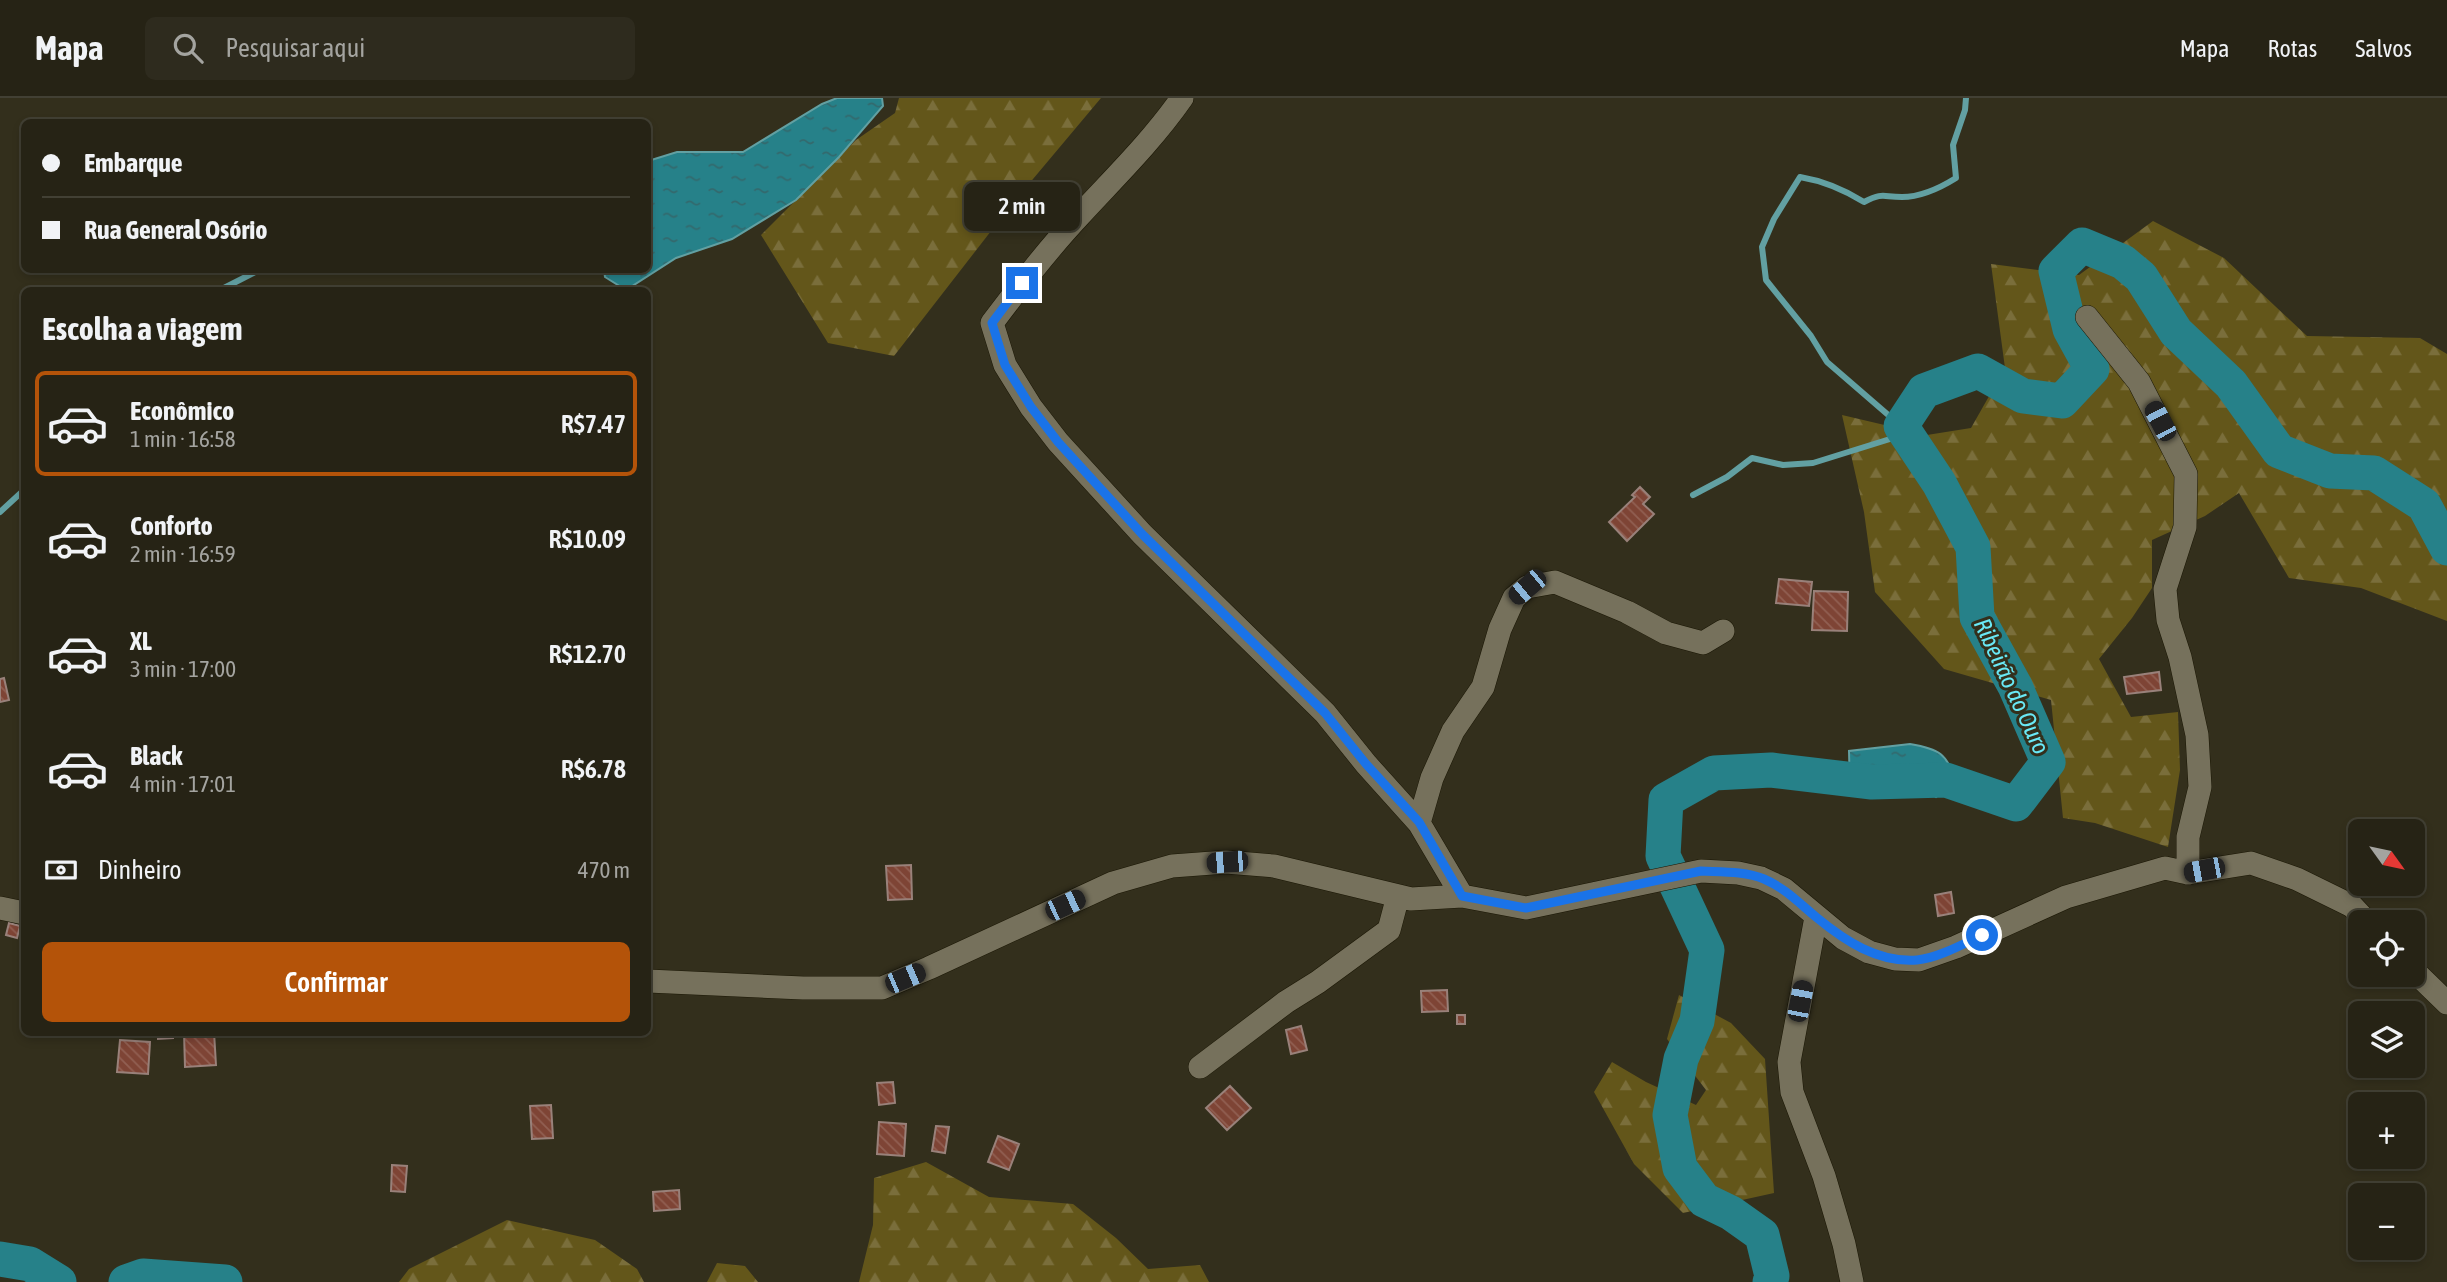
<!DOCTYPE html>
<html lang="pt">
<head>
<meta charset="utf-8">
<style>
  :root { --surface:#262315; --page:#2e2b1e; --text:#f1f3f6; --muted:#a4a4a0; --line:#424034; --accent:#b45309 }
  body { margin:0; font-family:"Asap Condensed",sans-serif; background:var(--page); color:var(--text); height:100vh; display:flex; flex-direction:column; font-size:26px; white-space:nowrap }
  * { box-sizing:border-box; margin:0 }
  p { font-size:23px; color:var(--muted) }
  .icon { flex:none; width:38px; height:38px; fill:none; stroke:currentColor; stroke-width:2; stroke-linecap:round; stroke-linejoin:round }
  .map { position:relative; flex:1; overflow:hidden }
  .panel { position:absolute; left:21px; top:189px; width:630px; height:749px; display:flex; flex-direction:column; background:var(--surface); border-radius:10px; box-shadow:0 4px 10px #0003,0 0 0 2px var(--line) }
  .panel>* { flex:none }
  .hud { position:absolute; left:21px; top:21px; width:630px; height:154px; border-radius:10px; box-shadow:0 4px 10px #0003,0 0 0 2px var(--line); display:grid; align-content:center; height:154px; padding:0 21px; background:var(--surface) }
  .needle { width:46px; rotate:123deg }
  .controls { position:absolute; left:2348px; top:721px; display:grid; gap:14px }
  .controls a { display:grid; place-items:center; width:77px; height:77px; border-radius:10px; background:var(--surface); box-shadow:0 4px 10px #0003,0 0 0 2px var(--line); font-size:35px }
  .end { position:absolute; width:32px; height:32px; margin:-16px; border:9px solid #1a73e8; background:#fff; box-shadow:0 0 0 4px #fff }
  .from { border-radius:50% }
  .bubble { position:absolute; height:49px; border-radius:10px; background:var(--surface); box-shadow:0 4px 10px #0003,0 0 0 2px var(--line); font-size:23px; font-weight:600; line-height:49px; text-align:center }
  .car { position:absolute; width:21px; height:42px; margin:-21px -10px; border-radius:9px; box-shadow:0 0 5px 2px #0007; background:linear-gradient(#222 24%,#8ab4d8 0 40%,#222 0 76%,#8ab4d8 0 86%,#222 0) }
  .hud b { display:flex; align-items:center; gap:24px; height:66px; font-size:26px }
  .hud b+b { border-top:2px solid var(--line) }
  .hud i { width:18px; height:18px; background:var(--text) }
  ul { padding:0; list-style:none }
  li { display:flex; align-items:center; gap:21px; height:105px; margin:0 14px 10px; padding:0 7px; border:4px solid transparent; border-radius:10px }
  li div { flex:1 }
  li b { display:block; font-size:26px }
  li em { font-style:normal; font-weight:600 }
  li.current { border-color:var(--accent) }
  li>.icon { width:63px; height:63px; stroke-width:1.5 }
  h2 { padding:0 21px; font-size:32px; line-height:84px }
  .pay { display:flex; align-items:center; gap:18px; height:77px; padding:0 21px; font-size:26px }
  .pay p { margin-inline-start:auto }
  .primary-button { display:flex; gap:14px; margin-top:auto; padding:14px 21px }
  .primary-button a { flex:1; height:80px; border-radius:10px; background:var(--accent); color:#fff; font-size:28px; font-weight:600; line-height:80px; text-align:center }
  header { display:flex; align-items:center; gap:42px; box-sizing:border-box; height:98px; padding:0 35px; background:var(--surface); border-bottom:2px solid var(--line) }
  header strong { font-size:33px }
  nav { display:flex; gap:38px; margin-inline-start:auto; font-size:24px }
  .search { width:490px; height:63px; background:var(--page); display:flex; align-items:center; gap:18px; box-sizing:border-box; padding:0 24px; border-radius:10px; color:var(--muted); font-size:26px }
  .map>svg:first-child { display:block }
</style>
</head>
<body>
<header>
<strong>Mapa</strong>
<div class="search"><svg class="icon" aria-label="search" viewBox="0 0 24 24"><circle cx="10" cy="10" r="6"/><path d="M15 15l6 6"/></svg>Pesquisar aqui</div>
<nav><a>Mapa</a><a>Rotas</a><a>Salvos</a></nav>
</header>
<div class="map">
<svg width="2447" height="1184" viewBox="0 0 2447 1184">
  <defs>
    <pattern id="forest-firs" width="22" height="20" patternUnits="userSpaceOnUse" patternTransform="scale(1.75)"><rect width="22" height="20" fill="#63561a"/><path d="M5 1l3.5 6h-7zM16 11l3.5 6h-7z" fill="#7a6e3b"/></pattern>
    <pattern id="water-ripples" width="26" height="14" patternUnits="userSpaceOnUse" patternTransform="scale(1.75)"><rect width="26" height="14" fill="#268189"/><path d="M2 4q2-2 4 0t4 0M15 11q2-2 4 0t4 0" fill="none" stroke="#33696d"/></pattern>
    <pattern id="building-back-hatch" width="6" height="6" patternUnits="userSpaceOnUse" patternTransform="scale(1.75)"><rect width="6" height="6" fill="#7e4435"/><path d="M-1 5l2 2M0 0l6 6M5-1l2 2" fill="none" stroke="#915f52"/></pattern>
  </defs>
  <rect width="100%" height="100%" fill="#332f1c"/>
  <path fill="url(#forest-firs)" d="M899 0H1101L1012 106 894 258 828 245 761 137 856 42 895 15Z
    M2153 123 2224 160 2307 238 2420 240 2447 256V523L2361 490 2289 480 2239 395 2205 418 2152 442V490L2132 520 2099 561 2131 619 2178 614 2180 672 2168 749 2095 725 2063 720 2051 602 1944 571 1875 494 1864 414 1842 317 1927 337 1971 330 2005 270 1991 166 2079 177Z
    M1679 897 1731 925 1765 961 1774 1095 1683 1115 1634 1066 1594 994 1612 964 1646 984 1696 1007 1706 992 1667 941Z
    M926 1064 989 1099 1073 1106 1116 1140 1148 1171 1200 1167 1209 1184H859L873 1127 874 1080Z
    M507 1122 595 1142 637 1171 644 1184H399L409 1171Z
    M717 1165 745 1168 758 1184H707Z"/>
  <path fill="url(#water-ripples)" stroke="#62a0a2" stroke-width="2" d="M837 0H882L883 8 839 59 796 102 732 141 676 160 626 192 605 179 604 172H648V63L677 54H743L822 6Z
    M1910 646C1939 651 1947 655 1956 684L1936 699 1919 688 1866 697 1850 692 1849 653Z"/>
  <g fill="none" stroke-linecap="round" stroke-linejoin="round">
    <path stroke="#62a0a2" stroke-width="6" d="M220 192 259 172
      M1901 328 1827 264 1811 238 1766 182 1762 149 1774 121 1800 79C1824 83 1843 91 1864 104 1884 94 1882 99 1902 99 1922 99 1940 90 1956 80L1953 47 1965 12 1966 0
      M1693 397 1727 379 1752 360 1783 367 1813 365 1906 336
      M0 414 24 392"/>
    <path stroke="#268189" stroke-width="35" d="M0 1161 30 1166 59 1184
      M126 1184 143 1178 225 1184
      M1770 1184 1772 1178 1762 1137 1731 1115 1704 1102 1680 1070 1670 1017 1681 961 1697 923 1707 852 1663 758 1666 702 1714 675 1771 672 1872 684 1946 682 2016 706 2048 664 2015 588 1977 519 1973 449 1939 385 1901 328 1924 293 1978 273 2023 298 2062 303 2092 271 2070 231 2056 173 2082 147 2123 164 2141 179 2176 234 2231 286 2279 353 2330 373 2374 375 2424 407 2447 450"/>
  </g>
  <path fill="url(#building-back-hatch)" stroke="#99817a" stroke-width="2" d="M1640 389 1650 399 1643 406 1654 416 1627 443 1609 424 1635 399 1632 397Z
    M1779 481 1812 484 1809 508 1776 505Z
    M1814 493 1848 494 1847 533 1812 532Z
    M2159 574 2161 592 2127 596 2124 579Z
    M4 580 9 602 0 604V581Z
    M911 767 912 801 888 802 886 768Z
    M1951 794 1954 815 1938 818 1935 797Z
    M9 825 20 828 17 840 6 837Z
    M1447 892 1448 913 1422 914 1421 893Z
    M1457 917H1465V926H1457Z
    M1301 928 1307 952 1291 956 1286 932Z
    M158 934H173V940L158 941Z
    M184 934H214L216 967 185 969Z
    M120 942 150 944 148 976 117 974Z
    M893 984 895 1005 879 1007 877 985Z
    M1230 988 1251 1010 1227 1032 1206 1010Z
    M551 1007 553 1040 532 1041 530 1008Z
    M879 1024 906 1026 904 1058 877 1056Z
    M936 1028 949 1029 945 1055 932 1053Z
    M998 1038 1019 1046 1009 1072 988 1064Z
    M392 1067 407 1068 405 1094 391 1093Z
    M679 1092 680 1111 654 1113 653 1094Z"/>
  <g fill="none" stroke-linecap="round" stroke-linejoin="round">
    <defs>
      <path id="minor" d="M1182 0C1152 43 1115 79 1080 117 1048 151 1020 188 992 225L1005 267 1031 309 1058 344 1142 436 1325 615 1366 666 1419 725 1462 798
        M2087 219 2139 284 2186 376 2185 429 2165 491 2168 522 2180 559 2197 637 2200 689 2188 739V775
        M1419 725 1432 680 1453 633 1483 589 1500 531 1514 500 1527 489 1555 484 1627 514 1666 535 1703 545 1723 533
        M0 810 24 815
        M1816 819 1789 964 1792 994 1824 1078 1844 1146 1852 1184
        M2413 872 2447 905
        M648 883 803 890H882L929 870 1113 785 1172 768 1226 764 1274 768 1411 801 1462 798 1526 810 1701 773 1738 775 1761 780 1784 791 1843 840 1869 854 1895 861 1919 862 1956 849 2066 799 2165 770 2188 775 2251 765 2297 781 2352 808 2367 824
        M1200 969 1286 904 1318 884 1389 832 1398 798"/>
    </defs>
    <use href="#minor" stroke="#1b1705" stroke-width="24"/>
    <use href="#minor" stroke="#76715c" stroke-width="23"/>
  </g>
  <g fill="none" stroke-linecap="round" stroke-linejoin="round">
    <path stroke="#1a73e8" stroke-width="9" d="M1022 185 992 225 1005 267 1031 309 1058 344 1142 436 1325 615 1366 666 1419 724 1462 798 1526 810 1701 773C1721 774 1745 773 1764 781 1785 790 1799 805 1816 819 1845 843 1878 865 1917 862 1938 860 1963 846 1982 837"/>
  </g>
  <g text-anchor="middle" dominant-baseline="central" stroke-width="6" stroke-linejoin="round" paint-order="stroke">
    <g font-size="24" font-style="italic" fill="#69e8f5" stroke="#332f1c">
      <text transform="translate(2012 588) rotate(65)">Ribeirão do Ouro</text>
    </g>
  </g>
</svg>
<div class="controls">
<a><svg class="needle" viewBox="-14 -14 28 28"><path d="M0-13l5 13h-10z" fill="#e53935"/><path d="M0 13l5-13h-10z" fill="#a4a4a0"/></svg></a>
<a><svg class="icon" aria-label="locate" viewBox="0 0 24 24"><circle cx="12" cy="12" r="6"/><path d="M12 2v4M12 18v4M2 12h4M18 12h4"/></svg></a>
<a><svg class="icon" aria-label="layers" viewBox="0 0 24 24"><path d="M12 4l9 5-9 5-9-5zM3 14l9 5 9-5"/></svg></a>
<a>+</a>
<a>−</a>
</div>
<i class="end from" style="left:1982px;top:837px"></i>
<i class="end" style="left:1022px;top:185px"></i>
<div class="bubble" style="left:964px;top:84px;width:116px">2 min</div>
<i class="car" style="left:2160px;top:323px;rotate:332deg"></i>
<i class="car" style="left:1527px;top:489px;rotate:230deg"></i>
<i class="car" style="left:1227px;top:764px;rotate:266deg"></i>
<i class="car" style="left:2204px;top:772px;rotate:259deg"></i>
<i class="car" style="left:1065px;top:807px;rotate:65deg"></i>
<i class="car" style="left:905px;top:880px;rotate:67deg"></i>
<i class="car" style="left:1800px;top:903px;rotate:11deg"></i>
<div class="hud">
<b><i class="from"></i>Embarque</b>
<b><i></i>Rua General Osório</b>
</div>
<section class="panel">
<h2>Escolha a viagem</h2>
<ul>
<li class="current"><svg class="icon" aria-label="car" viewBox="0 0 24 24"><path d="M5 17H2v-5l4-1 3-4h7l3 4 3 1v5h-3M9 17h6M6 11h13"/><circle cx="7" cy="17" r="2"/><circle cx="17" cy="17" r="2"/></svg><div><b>Econômico</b><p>1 min · 16:58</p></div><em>R$7.47</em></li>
<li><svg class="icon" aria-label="car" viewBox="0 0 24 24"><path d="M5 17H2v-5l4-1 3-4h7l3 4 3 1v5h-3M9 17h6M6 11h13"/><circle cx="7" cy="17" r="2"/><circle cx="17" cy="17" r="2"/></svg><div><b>Conforto</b><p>2 min · 16:59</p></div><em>R$10.09</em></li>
<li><svg class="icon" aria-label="car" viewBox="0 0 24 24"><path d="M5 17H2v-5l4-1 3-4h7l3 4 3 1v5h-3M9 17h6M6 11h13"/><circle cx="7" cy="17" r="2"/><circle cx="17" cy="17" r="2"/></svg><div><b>XL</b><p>3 min · 17:00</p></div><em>R$12.70</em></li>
<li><svg class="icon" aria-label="car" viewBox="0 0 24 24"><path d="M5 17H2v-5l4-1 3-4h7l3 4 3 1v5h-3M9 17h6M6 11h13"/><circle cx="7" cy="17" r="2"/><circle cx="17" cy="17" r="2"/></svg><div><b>Black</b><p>4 min · 17:01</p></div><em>R$6.78</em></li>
</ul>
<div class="pay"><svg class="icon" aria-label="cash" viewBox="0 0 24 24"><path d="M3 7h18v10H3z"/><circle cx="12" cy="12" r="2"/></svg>Dinheiro<p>470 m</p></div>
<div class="primary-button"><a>Confirmar</a></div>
</section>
</div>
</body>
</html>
